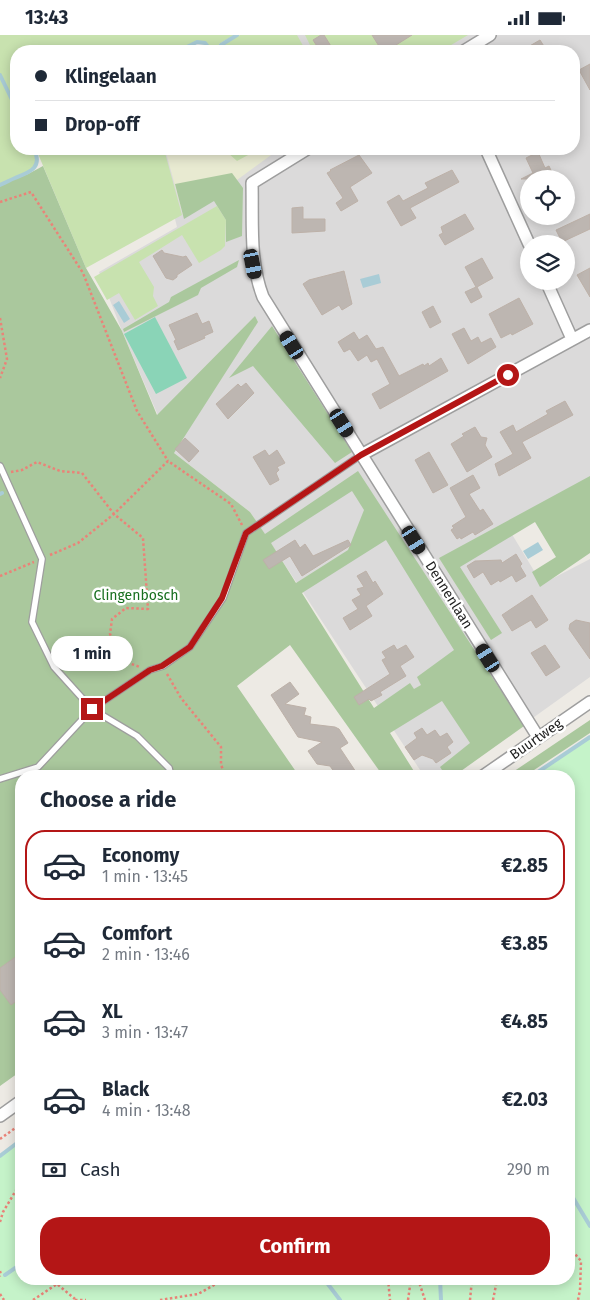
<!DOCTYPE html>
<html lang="en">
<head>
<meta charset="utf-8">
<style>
  :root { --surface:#fff; --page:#f6f6f7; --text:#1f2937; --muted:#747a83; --line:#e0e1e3; --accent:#b41616 }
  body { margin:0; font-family:"Fira Sans",sans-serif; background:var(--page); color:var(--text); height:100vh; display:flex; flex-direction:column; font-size:19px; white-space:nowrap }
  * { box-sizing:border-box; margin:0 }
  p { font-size:16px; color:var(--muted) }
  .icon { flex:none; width:28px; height:28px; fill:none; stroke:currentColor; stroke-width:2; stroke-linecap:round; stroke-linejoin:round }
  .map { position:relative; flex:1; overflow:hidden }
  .sheet { position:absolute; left:15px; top:735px; width:560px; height:515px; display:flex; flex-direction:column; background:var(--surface); border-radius:20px; box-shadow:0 2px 12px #0003 }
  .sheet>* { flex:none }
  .guide { position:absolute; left:10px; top:10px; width:570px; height:110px; border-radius:20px; box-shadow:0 2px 12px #0003; display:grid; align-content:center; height:110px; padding:0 25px; background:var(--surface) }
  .buttons { position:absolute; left:520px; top:135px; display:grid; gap:10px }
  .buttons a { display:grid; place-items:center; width:55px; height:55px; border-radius:50%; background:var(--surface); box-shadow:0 2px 12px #0003; font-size:25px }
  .end { position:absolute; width:22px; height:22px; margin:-11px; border:6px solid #b41616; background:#fff; box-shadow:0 0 0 2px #fff }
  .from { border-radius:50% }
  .bubble { position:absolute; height:35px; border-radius:18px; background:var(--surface); box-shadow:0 2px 12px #0003; font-size:16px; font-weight:700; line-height:35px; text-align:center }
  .car { position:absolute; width:15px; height:30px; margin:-15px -8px; border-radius:6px; box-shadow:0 0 4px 1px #0007; background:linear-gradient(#222 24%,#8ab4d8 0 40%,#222 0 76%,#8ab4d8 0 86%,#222 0) }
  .guide b { display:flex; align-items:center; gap:18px; height:48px; font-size:19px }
  .guide b+b { border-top:1px solid var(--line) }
  .guide i { width:12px; height:12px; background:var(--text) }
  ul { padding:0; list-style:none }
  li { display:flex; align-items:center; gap:15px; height:70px; margin:0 10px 8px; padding:0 15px; border:2px solid transparent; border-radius:20px }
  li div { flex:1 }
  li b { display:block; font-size:19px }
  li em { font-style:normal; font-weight:700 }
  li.selected { border-color:var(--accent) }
  li>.icon { width:45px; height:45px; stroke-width:1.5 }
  h2 { padding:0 25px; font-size:22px; line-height:60px }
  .pay { display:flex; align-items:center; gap:12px; height:55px; padding:0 25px; font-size:19px }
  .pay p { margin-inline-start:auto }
  .button { display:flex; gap:10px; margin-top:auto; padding:10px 25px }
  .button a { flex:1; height:58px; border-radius:20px; background:var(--accent); color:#fff; font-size:20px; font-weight:700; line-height:58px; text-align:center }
  .status { display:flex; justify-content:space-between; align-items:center; height:35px; padding:0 25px; background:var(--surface); direction:ltr }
  .status svg { height:14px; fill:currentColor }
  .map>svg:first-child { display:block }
</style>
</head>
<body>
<div class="status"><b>13:43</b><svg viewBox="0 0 49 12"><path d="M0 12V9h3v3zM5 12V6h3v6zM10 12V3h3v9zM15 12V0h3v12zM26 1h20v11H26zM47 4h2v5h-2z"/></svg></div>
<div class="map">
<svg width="590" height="1265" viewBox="0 0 590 1265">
  <rect width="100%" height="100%" fill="#edeae4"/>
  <path fill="#dbdada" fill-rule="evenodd" d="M292 0H590V456L510 496 542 549 590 524V642L452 741H424L250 477 174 418 122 296 99 237 177 192 158 114H574V16H301ZM529 144H566V181H529ZM529 209H566V246H529Z"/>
  <path fill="#e8ead1" d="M165 114H278V115L237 145 183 180Z"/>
  <path fill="#c8e2af" d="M0 0H234L219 9 220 11 240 0H297L306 16H212L206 7 197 6 175 16H16V114H34C43 133 30 137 15 143 10 145 5 148 0 150Z
    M305 0H468L441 16H313Z
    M36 114H164L182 180 86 233Z
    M227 114H259L237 126 228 118Z
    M217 171 226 185 225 211 221 215 199 228 182 200 139 227 154 252 153 261 158 271 135 285 119 258 107 265 94 242Z"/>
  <path fill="#aac89d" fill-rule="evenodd" d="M43 131 86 233 122 296 157 380 255 281 258 287 174 418 250 477 265 499 358 436 524 691 454 741H446L440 732 470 708 442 666 390 698 417 741H383L290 610 237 651 299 741H21V1036L0 1051V150L28 139ZM352 456 364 475 348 515 296 548 271 508ZM386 505 454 615 417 642 421 650 414 654 410 648 374 673 302 558Z
    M232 138 243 153 242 201 226 207V185L214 166 184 184 175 149Z
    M239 225 237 232 201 253 198 260 124 297 123 294 169 267 171 262Z
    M272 291 352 417 335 428 253 331 229 343Z
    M590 441V518L540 552 532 537 556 522 535 487 460 532 502 598 491 605 439 523Z
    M590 685V698L525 741H507Z"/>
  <path fill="#c5f3c9" d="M590 702V1265H0V1121L21 1105V1244H569V741H532Z"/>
  <path fill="#8ad4b7" d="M155 282 187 343 156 359 124 299Z"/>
  <path fill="#a9ccd6" d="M379 239 381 248 363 253 360 244Z
    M119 266 130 284 124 288 113 270Z
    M538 507 543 515 528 524 523 516Z"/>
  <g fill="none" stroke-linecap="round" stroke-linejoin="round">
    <path stroke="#a9ccd6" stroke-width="4" d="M221 10 237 0
      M179 16 197 7 205 8 211 16
      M0 40 16 73
      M0 150C5 148 10 145 15 143 30 137 43 133 34 114
      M0 459 2 458
      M532 741 590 702
      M0 1121 21 1105
      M569 1156 590 1191
      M5 1240 21 1229
      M324 1244 340 1265
      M440 1244 441 1265"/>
  </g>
  <path fill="#bdb6b1" stroke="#bdb1a8" d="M321 0H324L334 16H320L313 5Z
    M372 0H412L396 10 400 16H382Z
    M540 5 547 16H521Z
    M590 29V55L579 35Z
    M538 117 545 133 549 131 555 144H521L533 138 526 123Z
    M359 120 372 138 350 152 358 166 341 176 336 168 343 163 327 138 331 136 330 135Z
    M452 135 459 147 410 173 416 183 401 191 387 167 399 160 403 166 428 153 425 148Z
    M303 172V184H325V196L292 198V173Z
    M465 179 474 194 445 210 439 200 443 198 441 192Z
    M590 179V194L562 207 556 195Z
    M162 215 164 218 183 222 186 221 192 230 177 240V242L173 245 166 243 153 221Z
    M482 223 493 243 477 252 482 262 471 268 465 257 476 252 465 232Z
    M590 233V262L577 240Z
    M344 236 352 269 342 275 339 270 322 280 303 249 309 245Z
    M519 263 533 289 512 300 511 298 501 303 489 279Z
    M433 271 441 287 430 293 422 277Z
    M197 278 202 289 209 286 213 297 204 301 205 303 178 315 174 306 176 305 169 290Z
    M464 293 471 306 478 302 481 308 491 303 496 312 468 329 452 299Z
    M354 297 359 305 367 300 376 314 383 312 399 341 423 329 424 331 428 328 429 331 441 323 448 336 380 374 372 359 390 349 377 324 371 327 367 320 358 326 350 314 344 317 338 307Z
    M246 348 254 358 228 384 216 369 238 349 241 352Z
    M565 366 573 380 522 407 531 423 499 441 495 429 513 419 500 397 513 390 516 397 548 379 546 376Z
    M475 392 481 402 487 403 485 410 492 422 467 437 451 409 464 401 462 399Z
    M185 403 199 416 189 427 175 414Z
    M265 415 269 421 277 415 285 428 277 432 279 435 276 438 279 445 270 450 253 422Z
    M429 417 448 450 433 458 415 425Z
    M473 440 480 453 469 459 480 476 483 474 493 489 475 500 473 497 461 504 460 502 457 504 451 495 454 493 452 491 466 482 450 453Z
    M295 505 300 513 305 509 313 521 348 505 351 510 302 541 290 521 269 534 263 525Z
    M516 519 522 529 520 531 526 541 516 547 512 540 500 547 499 545 491 550 483 537 474 543 467 531 475 526 501 525 502 528Z
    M366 536 373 548 375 546 383 559 366 571 372 581 350 595 343 583 358 574 352 565 361 560 357 554 364 552 357 541Z
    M532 560 548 585 536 593 531 585 512 596 502 580Z
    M576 585 590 588V624L569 594 570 589Z
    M394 610 397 615 406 610 414 622 400 631 406 641 380 657 382 660 371 666 369 664 359 670 354 662 390 639 382 625 386 623 382 617Z
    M545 610 560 632 546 641 531 618Z
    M290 647 299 659 285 669 306 673 304 680 311 682 310 689 335 692 339 694 348 708 340 713 356 737 349 741H337L330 731 317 729 308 716 322 707 298 702 271 660Z
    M422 693 427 700 435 695 440 702 447 698 453 707 447 712 451 718 436 728 433 724 422 720 414 725 405 712 417 703 414 698Z
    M21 918V963L11 970 0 955V933Z"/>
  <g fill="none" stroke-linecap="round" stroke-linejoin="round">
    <defs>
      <path id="lane" d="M0 431 42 524 32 587 54 632 92 674 137 701 169 733 171 741
        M0 744 38 732 92 674 150 635 163 631 190 612 223 563 246 498 361 420"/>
      <path id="street" d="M464 16 490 0
        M307 114 252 148C253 186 249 226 263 262L538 702
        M486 114 529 209
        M546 246 572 304
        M361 420 590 295
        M483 741 590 667
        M0 1081 21 1066"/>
    </defs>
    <use href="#lane" stroke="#9e9e9e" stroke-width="8"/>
    <use href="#street" stroke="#9e9e9e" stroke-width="14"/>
    <path stroke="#ea8378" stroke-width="2.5" stroke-dasharray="2.5 2.5" stroke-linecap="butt" d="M0 167 31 157 83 238 137 376 168 426
      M0 283 7 324 0 343
      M11 437 22 435 37 427 60 436 82 438 114 479 143 503 148 574 126 573 112 584 110 599 123 626 140 632
      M50 520 78 508 114 479 168 426 231 469 242 490
      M0 541 34 527
      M167 639 181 663 221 712V730L226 741
      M465 741 472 736
      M0 1104 21 1089
      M0 1187 3 1177 21 1147
      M569 1212 581 1226 580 1255 578 1265
      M0 1236 1 1240 0 1241
      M388 1244 390 1265
      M418 1244 425 1265
      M0 1259 4 1265
      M33 1265 57 1249 75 1264
      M75 1265H86
      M160 1265 198 1259 225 1244
      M408 1265 411 1244
      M470 1265 472 1244
      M493 1265 496 1250 493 1244"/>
    <use href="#lane" stroke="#fff" stroke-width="5.5"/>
    <use href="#street" stroke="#fff" stroke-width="11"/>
  </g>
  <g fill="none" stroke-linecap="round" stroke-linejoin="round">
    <path stroke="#b41616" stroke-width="6" d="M92 674 150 635 162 631 190 612 222 563 246 498 361 420 508 340"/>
  </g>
  <g text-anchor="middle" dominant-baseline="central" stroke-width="5" stroke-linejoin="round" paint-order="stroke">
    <g font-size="14" fill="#176f1e" stroke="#fff">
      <text x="136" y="560">Clingenbosch</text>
    </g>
    <g font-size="14" fill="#1d1d1d" stroke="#fff">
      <text transform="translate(449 560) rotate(58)">Dennenlaan</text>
      <text transform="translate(536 704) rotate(-35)">Buurtweg</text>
    </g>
  </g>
</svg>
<div class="buttons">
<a><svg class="icon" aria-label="locate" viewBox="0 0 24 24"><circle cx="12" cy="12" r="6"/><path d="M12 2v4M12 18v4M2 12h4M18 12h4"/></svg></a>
<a><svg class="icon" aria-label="layers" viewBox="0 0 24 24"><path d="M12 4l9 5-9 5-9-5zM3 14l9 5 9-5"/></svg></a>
</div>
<i class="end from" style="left:508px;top:340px"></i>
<i class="end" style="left:92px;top:674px"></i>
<div class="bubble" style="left:51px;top:601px;width:82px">1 min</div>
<i class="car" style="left:253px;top:229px;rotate:169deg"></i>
<i class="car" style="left:292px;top:310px;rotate:328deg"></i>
<i class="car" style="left:342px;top:388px;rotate:148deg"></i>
<i class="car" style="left:414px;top:505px;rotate:148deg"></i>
<i class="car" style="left:488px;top:623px;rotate:328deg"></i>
<div class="guide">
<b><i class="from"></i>Klingelaan</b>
<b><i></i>Drop-off</b>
</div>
<section class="sheet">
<h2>Choose a ride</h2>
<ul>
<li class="selected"><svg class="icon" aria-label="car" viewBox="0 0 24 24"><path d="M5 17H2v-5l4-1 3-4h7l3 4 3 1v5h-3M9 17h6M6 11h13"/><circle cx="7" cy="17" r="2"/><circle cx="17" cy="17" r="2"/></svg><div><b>Economy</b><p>1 min · 13:45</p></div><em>€2.85</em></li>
<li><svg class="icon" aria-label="car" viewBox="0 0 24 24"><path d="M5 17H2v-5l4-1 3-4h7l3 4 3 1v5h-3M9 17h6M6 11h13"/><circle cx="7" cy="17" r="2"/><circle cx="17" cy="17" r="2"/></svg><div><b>Comfort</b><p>2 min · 13:46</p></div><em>€3.85</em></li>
<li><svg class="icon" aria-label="car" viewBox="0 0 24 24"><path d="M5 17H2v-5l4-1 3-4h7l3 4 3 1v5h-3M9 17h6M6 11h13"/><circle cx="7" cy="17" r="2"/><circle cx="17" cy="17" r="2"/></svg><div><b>XL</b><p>3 min · 13:47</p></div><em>€4.85</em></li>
<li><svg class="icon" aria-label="car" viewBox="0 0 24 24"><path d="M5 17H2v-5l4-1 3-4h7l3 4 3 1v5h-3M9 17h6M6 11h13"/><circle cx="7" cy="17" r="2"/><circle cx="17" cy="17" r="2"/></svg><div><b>Black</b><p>4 min · 13:48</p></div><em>€2.03</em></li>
</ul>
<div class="pay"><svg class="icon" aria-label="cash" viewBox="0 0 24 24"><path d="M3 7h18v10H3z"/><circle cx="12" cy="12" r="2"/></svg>Cash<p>290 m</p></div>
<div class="button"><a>Confirm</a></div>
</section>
</div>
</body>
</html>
